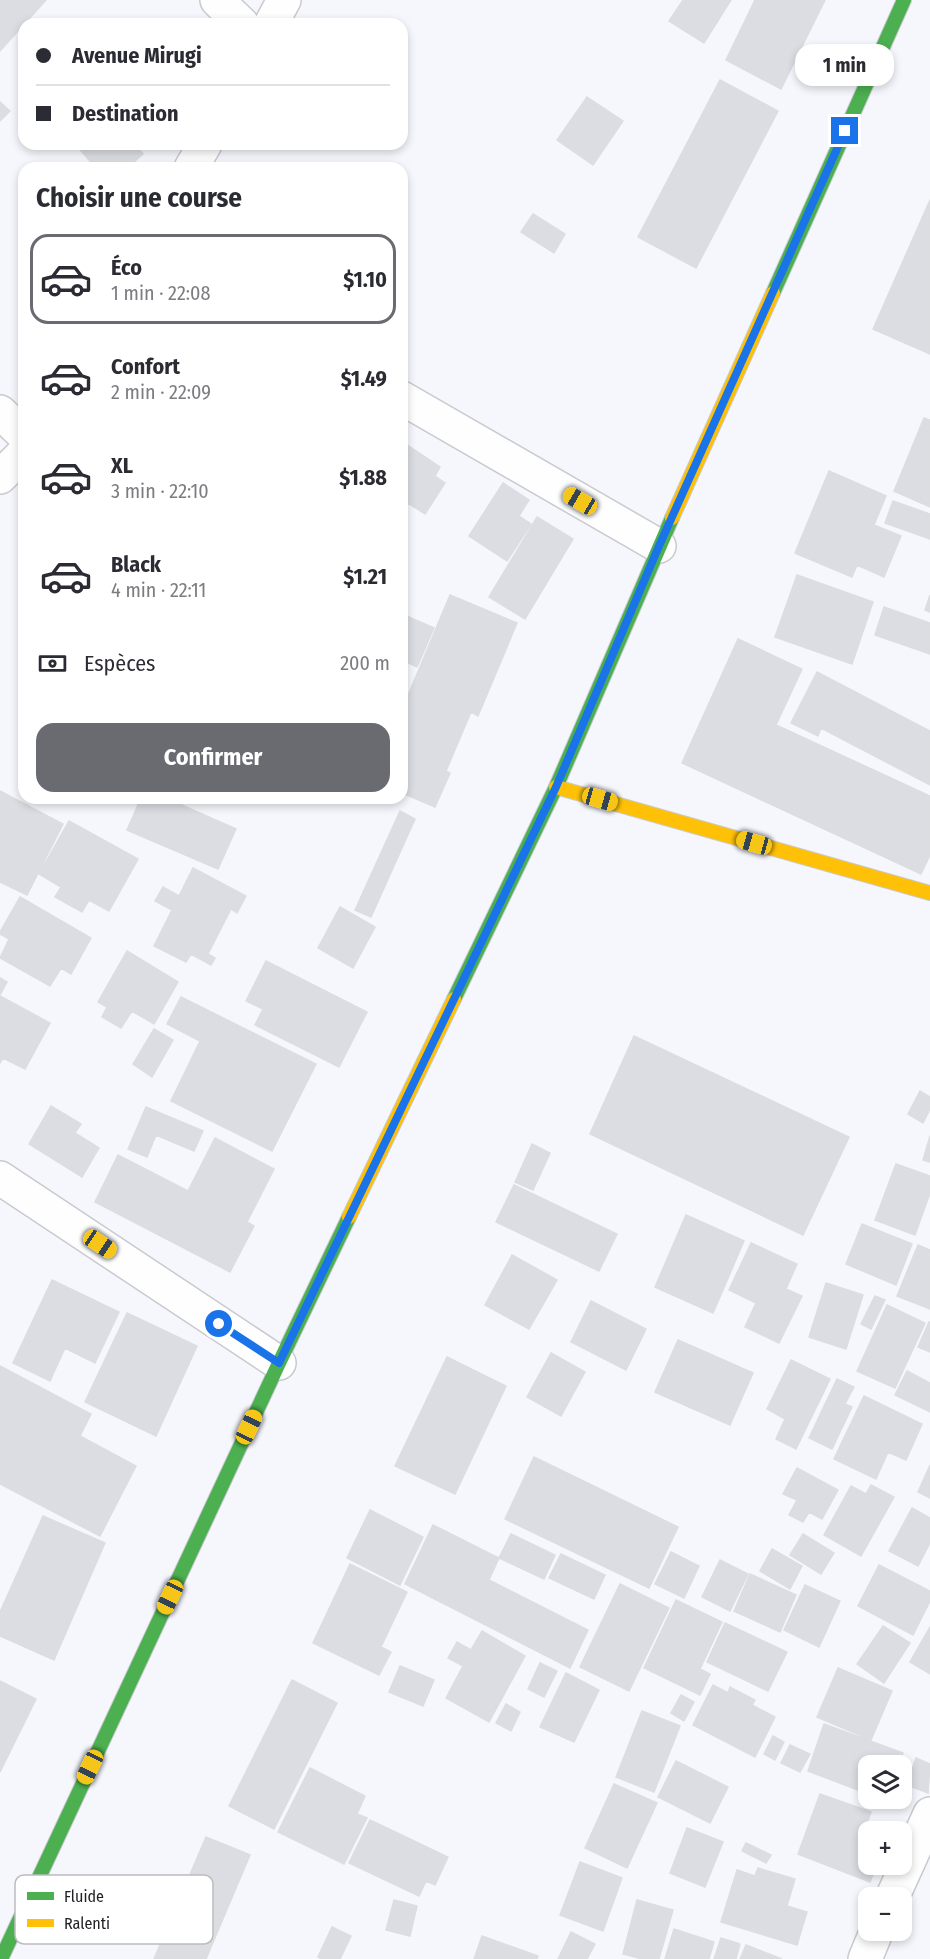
<!DOCTYPE html>
<html lang="fr">
<head>
<meta charset="utf-8">
<style>
  :root { --surface:#fff; --page:#f2f2f3; --text:#2b2b33; --muted:#7c7c81; --line:#e1e1e2; --accent:#6a6b70 }
  body { margin:0; font-family:"Fira Sans Condensed",sans-serif; background:var(--page); color:var(--text); height:100vh; display:flex; flex-direction:column; font-size:22px; white-space:nowrap }
  * { box-sizing:border-box; margin:0 }
  p { font-size:20px; color:var(--muted) }
  .icon { flex:none; width:33px; height:33px; fill:none; stroke:currentColor; stroke-width:2; stroke-linecap:round; stroke-linejoin:round }
  .map { position:relative; flex:1; overflow:hidden }
  .drawer { position:absolute; left:18px; top:162px; width:390px; height:642px; display:flex; flex-direction:column; background:var(--surface); border-radius:18px; box-shadow:0 3px 9px #0003 }
  .drawer>* { flex:none }
  .guide { position:absolute; left:18px; top:18px; width:390px; height:132px; border-radius:18px; box-shadow:0 3px 9px #0003; display:grid; align-content:center; height:132px; padding:0 18px; background:var(--surface) }
  .buttons { position:absolute; left:858px; top:1755px; display:grid; gap:12px }
  .buttons a { display:grid; place-items:center; width:54px; height:54px; border-radius:12px; background:var(--surface); box-shadow:0 3px 9px #0003; font-size:30px }
  .end { position:absolute; width:27px; height:27px; margin:-14px; border:8px solid #1a73e8; background:#fff; box-shadow:0 0 0 3px #fff }
  .from { border-radius:50% }
  .bubble { position:absolute; height:42px; border-radius:18px; background:var(--surface); box-shadow:0 3px 9px #0003; font-size:20px; font-weight:700; line-height:42px; text-align:center }
  .car { position:absolute; width:18px; height:36px; margin:-18px -9px; border-radius:8px; box-shadow:0 0 4px 2px #0007; background:linear-gradient(#f5c518 24%,#345 0 40%,#f5c518 0 76%,#345 0 86%,#f5c518 0) }
  .guide b { display:flex; align-items:center; gap:21px; height:57px; font-size:22px }
  .guide b+b { border-top:2px solid var(--line) }
  .guide i { width:15px; height:15px; background:var(--text) }
  ul { padding:0; list-style:none }
  li { display:flex; align-items:center; gap:18px; height:90px; margin:0 12px 9px; padding:0 6px; border:3px solid transparent; border-radius:18px }
  li div { flex:1 }
  li b { display:block; font-size:22px }
  li em { font-style:normal; font-weight:700 }
  li.selected { border-color:var(--accent) }
  li>.icon { width:54px; height:54px; stroke-width:1.5 }
  h2 { padding:0 18px; font-size:27px; line-height:72px }
  .pay { display:flex; align-items:center; gap:15px; height:66px; padding:0 18px; font-size:22px }
  .pay p { margin-inline-start:auto }
  .cta { display:flex; gap:12px; margin-top:auto; padding:12px 18px }
  .cta a { flex:1; height:69px; border-radius:18px; background:var(--accent); color:#fff; font-size:24px; font-weight:700; line-height:69px; text-align:center }
  .map>svg:first-child { display:block }
</style>
</head>
<body>
<div class="map">
<svg width="930" height="1959" viewBox="0 0 930 1959">
  <rect width="100%" height="100%" fill="#f6f7fc"/>
  <path fill="#dcdde2" stroke="#dcdde1" stroke-width="1.5" d="M0 0H46L0 51Z
    M683 0H731L704 43 669 21Z
    M755 0H825L781 89 726 60Z
    M720 80 778 111 696 268 638 237Z
    M587 97 623 121 593 165 557 140Z
    M0 102 10 111 0 121Z
    M75 144H135L143 154 127 168H96Z
    M930 200V354L873 329Z
    M533 214 565 234 554 253 521 232Z
    M924 418 930 420V507L894 491Z
    M403 442 440 467 435 476 445 483 425 514 408 503 402 512Z
    M829 471 886 496 874 525 901 536 884 577 857 565 852 577 795 553Z
    M503 483 529 500 519 516 531 524 507 561 469 536Z
    M893 501 930 514V539L885 523Z
    M537 517 573 539 525 619 489 597Z
    M797 575 873 602 852 664 775 637Z
    M450 595 517 623 478 716 471 712 446 771 450 773 435 807 402 793V710Z
    M930 595V612L925 610Z
    M884 607 930 623V654L875 635Z
    M402 614 434 628 417 667 402 660Z
    M738 639 802 669 776 725 930 796V855L921 874 682 763Z
    M817 672 930 731V785L821 728 818 736 791 723Z
    M0 791 63 824 27 895 0 882Z
    M141 798H166L236 829 218 869 127 830Z
    M400 811 415 819 371 917 355 910Z
    M69 821 138 859 109 911 89 900 82 912 55 897 61 887 39 874Z
    M193 868 246 896 237 913 231 909 208 954 215 958 211 965 191 954 186 962 154 946 172 910 155 901 163 887 179 896Z
    M20 897 91 938 71 974 61 968 50 986 0 958 9 939 0 934V932Z
    M340 907 375 927 353 968 318 948Z
    M127 951 178 982 154 1024 132 1011 121 1028 102 1017 107 1007 98 1002Z
    M266 961 367 1012 339 1067 255 1025 263 1009 246 1001Z
    M0 978 7 982 0 995Z
    M0 996 50 1023 25 1069 3 1058 0 1063Z
    M181 997 316 1064 272 1151 171 1101 200 1041 167 1024Z
    M154 1029 173 1040 152 1077 133 1064Z
    M634 1036 849 1137 803 1235 590 1134Z
    M920 1091 930 1097V1109L923 1123 908 1114Z
    M51 1106 81 1124 75 1133 99 1148 82 1177 29 1144Z
    M146 1107 203 1131 194 1151 156 1135 147 1157 128 1149Z
    M930 1136V1162L923 1160Z
    M215 1138 274 1169 247 1222 254 1226 230 1272 95 1202 118 1155 188 1191Z
    M532 1144 550 1153 533 1190 515 1182Z
    M896 1164 930 1176V1193L915 1235 875 1220Z
    M514 1185 617 1234 599 1271 496 1222Z
    M686 1215 744 1241 713 1313 655 1287Z
    M862 1224 912 1244 896 1285 846 1264Z
    M751 1243 797 1264 786 1289 802 1296 779 1343 745 1327 756 1303 729 1290Z
    M918 1245 930 1250V1309L897 1296Z
    M512 1255 557 1280 529 1329 485 1305Z
    M52 1280 119 1312 95 1363 65 1348 50 1381 13 1363Z
    M826 1283 863 1295 846 1349 809 1337Z
    M875 1296 885 1300 871 1329 861 1324Z
    M591 1301 646 1329 626 1370 571 1342Z
    M887 1305 925 1323 895 1388 857 1371Z
    M127 1313 197 1346 156 1436 85 1402Z
    M929 1322H930V1352L918 1347Z
    M678 1340 753 1373 730 1425 655 1392Z
    M551 1353 585 1372 561 1416 527 1397Z
    M447 1357 506 1386 455 1494 395 1466Z
    M791 1360 830 1379 796 1449 776 1439 785 1419 767 1409Z
    M0 1366 91 1414 80 1436 136 1466 100 1536 0 1484Z
    M907 1371 930 1383V1412L895 1395Z
    M837 1379 854 1387 845 1404 852 1407 832 1449 809 1438Z
    M864 1396 922 1424 906 1460 888 1452 876 1479 834 1459Z
    M534 1457 678 1527 649 1588 505 1519Z
    M930 1465V1498L918 1492Z
    M797 1468 838 1490 822 1519 809 1512 803 1522 789 1515 797 1500 783 1494Z
    M871 1485 894 1497 861 1556 824 1535 851 1486 866 1494Z
    M912 1508 930 1518V1543L918 1566 889 1551Z
    M370 1510 423 1537 400 1585 347 1558Z
    M43 1516 105 1543 54 1660 0 1636V1612Z
    M433 1525 499 1558 489 1580 588 1630 570 1668 405 1584Z
    M511 1534 555 1555 544 1579 499 1558Z
    M803 1534 834 1553 821 1574 790 1555Z
    M772 1549 802 1566 790 1589 760 1571Z
    M671 1552 699 1566 684 1598 655 1584Z
    M561 1554 605 1575 594 1599 549 1578Z
    M720 1560 748 1574 730 1611 702 1597Z
    M350 1564 407 1592 381 1647 391 1652 379 1675 313 1643Z
    M879 1565 930 1591V1601L913 1635 858 1606Z
    M750 1574 796 1595 780 1632 734 1611Z
    M620 1584 669 1608 629 1691 580 1667Z
    M805 1585 840 1601 819 1647 784 1630Z
    M676 1600 722 1622 700 1669 710 1674 700 1695 644 1668Z
    M725 1623 787 1652 768 1691 707 1662Z
    M883 1626 910 1643 884 1683 857 1664Z
    M930 1627V1674L910 1662Z
    M482 1631 525 1656 489 1722 446 1698 463 1666 448 1658 457 1642 471 1650Z
    M540 1663 557 1671 544 1697 528 1689Z
    M400 1666 434 1680 423 1706 389 1692Z
    M838 1668 892 1691 871 1740 817 1717Z
    M566 1673 599 1690 574 1742 540 1727Z
    M292 1680 337 1703 274 1829 229 1806Z
    M0 1681 36 1699 0 1772Z
    M713 1685 728 1693 730 1687 755 1700 752 1705 775 1717 755 1757 693 1725Z
    M681 1695 694 1702 684 1721 671 1713Z
    M506 1704 520 1712 511 1731 496 1723Z
    M642 1711 680 1726 654 1792 616 1777Z
    M824 1724 903 1753 898 1766H868V1794L808 1771Z
    M773 1736 784 1742 775 1760 764 1754Z
    M790 1745 810 1754 800 1772 781 1763Z
    M916 1758 930 1764 928 1793 907 1785Z
    M676 1761 728 1787 710 1823 658 1797Z
    M310 1768 365 1796 357 1814 367 1818 344 1864 278 1832Z
    M614 1784 657 1803 627 1868 585 1848Z
    M820 1794 871 1812 860 1843 868 1846V1864H877L870 1882 798 1854Z
    M370 1820 448 1857 435 1885 426 1881 419 1896 349 1863Z
    M687 1828 723 1842 705 1887 670 1873Z
    M206 1837 250 1855 206 1959H154Z
    M746 1843 771 1855 766 1863 742 1851Z
    M580 1862 622 1878 603 1931 560 1915Z
    M758 1868 795 1879 787 1906 807 1912 797 1945 721 1922 737 1870 755 1876Z
    M394 1900 417 1906 410 1936 386 1930Z
    M637 1900 673 1910 659 1959H642L623 1954Z
    M332 1927 351 1936 340 1959H322L318 1957Z
    M674 1929 714 1942 709 1959H665Z
    M571 1932 595 1944 587 1959H558Z
    M482 1936 538 1956 537 1959H474Z
    M721 1938 740 1944 736 1959H714Z
    M746 1945 782 1959H740Z"/>
  <g fill="none" stroke-linecap="round" stroke-linejoin="round">
    <defs>
      <path id="street" d="M217 0 242 24
        M271 24 284 0
        M191 168 205 144
        M402 398 659 546
        M0 412 24 435
        M0 477 24 453
        M0 1178 279 1363
        M892 1898 930 1814
        M865 1959 877 1930"/>
      <path id="fast" d="M773 293 904 0
        M454 999 556 787 672 518
        M1 1959 279 1363 349 1217"/>
      <path id="slow" d="M672 518 773 293
        M556 787 930 893
        M349 1217 454 999"/>
    </defs>
    <use href="#street" stroke="#c9cacf" stroke-width="36"/>
    <use href="#fast" stroke="#c9cacf" stroke-width="16"/>
    <use href="#slow" stroke="#c9cacf" stroke-width="16"/>
    <use href="#street" stroke="#fefeff" stroke-width="33"/>
    <use href="#fast" stroke="#4caf50" stroke-width="14"/>
    <use href="#slow" stroke="#ffc107" stroke-width="14"/>
  </g>
  <g fill="none" stroke-linecap="round" stroke-linejoin="round">
    <path stroke="#1a73e8" stroke-width="8" d="M219 1324 279 1363 556 787 659 546 845 131"/>
  </g>
  <rect x="15" y="1875" width="198" height="69" rx="9" fill="#fff" stroke="#bcbcbd" stroke-width="1.5"/>
  <rect x="27" y="1892" width="27" height="8" fill="#4caf50"/>
  <rect x="27" y="1919" width="27" height="8" fill="#ffc107"/>
  <g font-size="16" fill="#1f2024">
    <text x="64" y="1902">Fluide</text>
    <text x="64" y="1929">Ralenti</text>
  </g>
</svg>
<div class="buttons">
<a><svg class="icon" aria-label="layers" viewBox="0 0 24 24"><path d="M12 4l9 5-9 5-9-5zM3 14l9 5 9-5"/></svg></a>
<a>+</a>
<a>−</a>
</div>
<i class="end from" style="left:219px;top:1324px"></i>
<i class="end" style="left:845px;top:131px"></i>
<div class="bubble" style="left:795px;top:44px;width:99px">1 min</div>
<i class="car" style="left:580px;top:501px;rotate:300deg"></i>
<i class="car" style="left:600px;top:799px;rotate:106deg"></i>
<i class="car" style="left:754px;top:843px;rotate:286deg"></i>
<i class="car" style="left:100px;top:1244px;rotate:124deg"></i>
<i class="car" style="left:249px;top:1427px;rotate:25deg"></i>
<i class="car" style="left:170px;top:1597px;rotate:205deg"></i>
<i class="car" style="left:90px;top:1767px;rotate:205deg"></i>
<div class="guide">
<b><i class="from"></i>Avenue Mirugi</b>
<b><i></i>Destination</b>
</div>
<section class="drawer">
<h2>Choisir une course</h2>
<ul>
<li class="selected"><svg class="icon" aria-label="car" viewBox="0 0 24 24"><path d="M5 17H2v-5l4-1 3-4h7l3 4 3 1v5h-3M9 17h6M6 11h13"/><circle cx="7" cy="17" r="2"/><circle cx="17" cy="17" r="2"/></svg><div><b>Éco</b><p>1 min · 22:08</p></div><em>$1.10</em></li>
<li><svg class="icon" aria-label="car" viewBox="0 0 24 24"><path d="M5 17H2v-5l4-1 3-4h7l3 4 3 1v5h-3M9 17h6M6 11h13"/><circle cx="7" cy="17" r="2"/><circle cx="17" cy="17" r="2"/></svg><div><b>Confort</b><p>2 min · 22:09</p></div><em>$1.49</em></li>
<li><svg class="icon" aria-label="car" viewBox="0 0 24 24"><path d="M5 17H2v-5l4-1 3-4h7l3 4 3 1v5h-3M9 17h6M6 11h13"/><circle cx="7" cy="17" r="2"/><circle cx="17" cy="17" r="2"/></svg><div><b>XL</b><p>3 min · 22:10</p></div><em>$1.88</em></li>
<li><svg class="icon" aria-label="car" viewBox="0 0 24 24"><path d="M5 17H2v-5l4-1 3-4h7l3 4 3 1v5h-3M9 17h6M6 11h13"/><circle cx="7" cy="17" r="2"/><circle cx="17" cy="17" r="2"/></svg><div><b>Black</b><p>4 min · 22:11</p></div><em>$1.21</em></li>
</ul>
<div class="pay"><svg class="icon" aria-label="cash" viewBox="0 0 24 24"><path d="M3 7h18v10H3z"/><circle cx="12" cy="12" r="2"/></svg>Espèces<p>200 m</p></div>
<div class="cta"><a>Confirmer</a></div>
</section>
</div>
</body>
</html>
